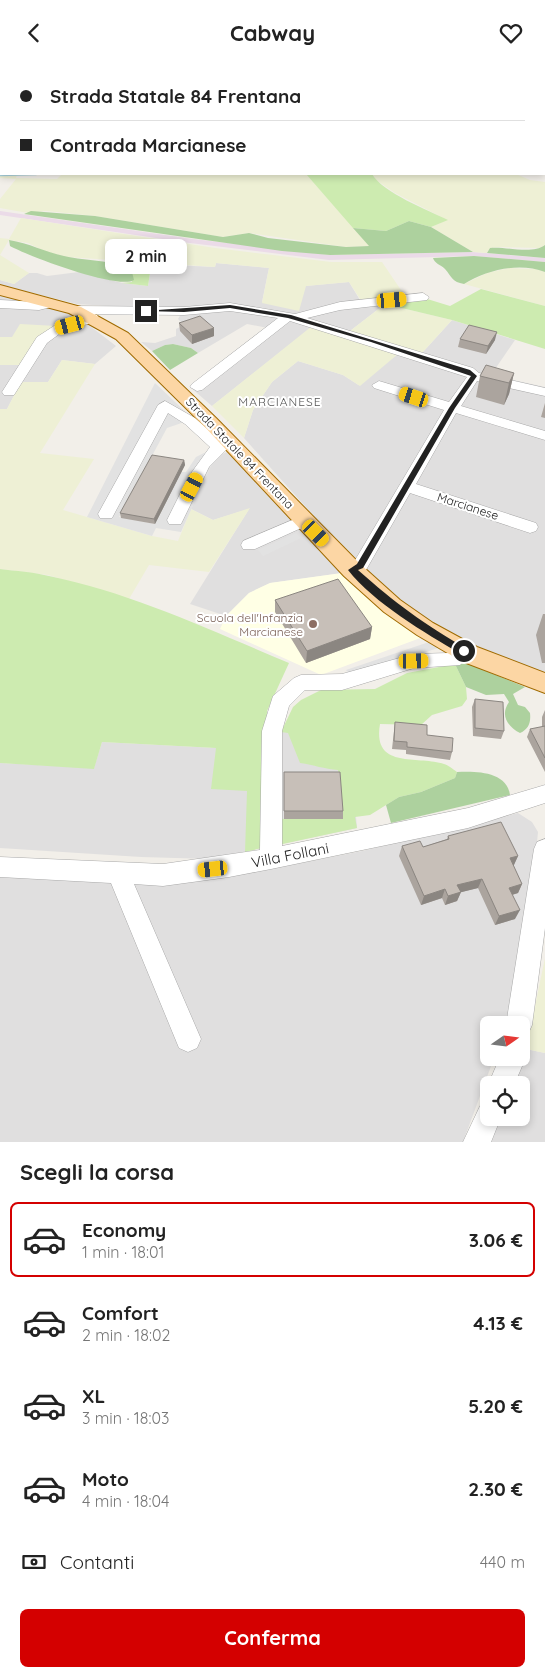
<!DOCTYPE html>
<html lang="it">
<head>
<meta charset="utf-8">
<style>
  :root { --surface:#fff; --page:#f6f6f6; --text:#222; --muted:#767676; --line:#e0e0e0; --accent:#d40000 }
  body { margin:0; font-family:Quicksand,sans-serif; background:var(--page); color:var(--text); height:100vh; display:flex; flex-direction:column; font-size:19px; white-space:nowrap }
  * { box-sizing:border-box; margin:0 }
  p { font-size:16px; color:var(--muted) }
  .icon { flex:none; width:28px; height:28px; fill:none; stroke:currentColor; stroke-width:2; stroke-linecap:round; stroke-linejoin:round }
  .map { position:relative; height:1077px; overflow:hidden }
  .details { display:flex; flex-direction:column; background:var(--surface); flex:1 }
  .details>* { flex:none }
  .guide { position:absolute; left:0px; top:0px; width:545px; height:110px; box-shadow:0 2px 8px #0003; display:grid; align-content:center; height:110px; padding:0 20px; background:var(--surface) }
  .needle { width:32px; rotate:76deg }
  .tools { position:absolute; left:480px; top:951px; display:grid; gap:10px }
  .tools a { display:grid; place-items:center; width:50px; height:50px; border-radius:8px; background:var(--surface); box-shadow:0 2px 8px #0003; font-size:25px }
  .end { position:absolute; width:22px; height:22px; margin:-11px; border:6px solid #222; background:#fff; box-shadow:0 0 0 2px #fff }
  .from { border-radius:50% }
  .bubble { position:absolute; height:35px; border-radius:8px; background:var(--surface); box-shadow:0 2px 8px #0003; font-size:16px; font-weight:800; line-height:35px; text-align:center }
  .car { position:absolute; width:15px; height:30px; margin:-15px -8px; border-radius:6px; box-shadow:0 0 4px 1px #0007; background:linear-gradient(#f5c518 24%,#345 0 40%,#f5c518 0 76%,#345 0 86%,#f5c518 0) }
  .guide b { display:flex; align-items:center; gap:18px; height:48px; font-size:19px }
  .guide b+b { border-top:1px solid var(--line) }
  .guide i { width:12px; height:12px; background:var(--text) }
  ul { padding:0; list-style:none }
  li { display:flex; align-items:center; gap:15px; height:75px; margin:0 10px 8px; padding:0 10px; border:2px solid transparent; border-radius:8px }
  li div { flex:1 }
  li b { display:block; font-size:19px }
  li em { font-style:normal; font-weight:800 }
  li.selected { border-color:var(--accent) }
  li>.icon { width:45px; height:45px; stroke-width:1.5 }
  h2 { padding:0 20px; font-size:22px; line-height:60px }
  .pay { display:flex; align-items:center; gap:12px; height:55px; padding:0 20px; font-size:19px }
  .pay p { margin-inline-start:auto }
  .primary-button { display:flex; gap:10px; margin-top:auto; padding:10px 20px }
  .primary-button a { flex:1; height:58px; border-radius:8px; background:var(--accent); color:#fff; font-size:20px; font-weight:800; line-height:58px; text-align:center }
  header { display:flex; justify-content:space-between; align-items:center; height:65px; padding:0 20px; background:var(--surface); font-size:22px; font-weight:800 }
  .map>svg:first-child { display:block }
</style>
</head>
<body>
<header><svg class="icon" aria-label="back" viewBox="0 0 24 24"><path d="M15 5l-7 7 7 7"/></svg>Cabway<svg class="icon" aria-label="heart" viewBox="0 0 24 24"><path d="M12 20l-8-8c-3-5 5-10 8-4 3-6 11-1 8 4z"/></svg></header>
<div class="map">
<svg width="545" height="1077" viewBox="0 0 545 1077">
  <rect width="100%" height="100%" fill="#f2efe9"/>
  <path fill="#e0dfdf" d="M216 198 269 203 262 237 305 221 349 217 363 240 385 239 350 266 422 288 452 255 515 275 491 310 545 322V611L469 579 413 549 321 459 244 373 253 345 272 317 298 296 343 310 360 321 312 262 212 341 190 322 268 263 247 259 198 288 191 283 173 279 165 280 152 286 141 277 155 278 176 271V264L184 260 178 254 185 242H124L77 239 0 220V215L14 219 29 208H37L47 211 79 207 122 218 148 221 150 208H169L173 200 215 202Z
    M0 230 63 246 89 257 90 261 116 281 95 299 62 295 48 317H21L7 344H0V300H20L12 273 0 272Z
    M227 387 342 508 270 518 249 528 226 551 190 539 249 444 213 455 191 444 215 392Z
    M348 660 357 763 210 794 141 792 0 783V698L94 703 102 677 216 683 282 662Z
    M518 748 532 757 538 767 526 887 506 960H489V992L494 993 463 1077H0V806L143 815 224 813 362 786Z
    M526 984 545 988V1077H487L499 1053 521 1052V1020H512Z"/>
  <path fill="#ebdbe8" d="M0 146 193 174 330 190 473 187 545 193V197L474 191 329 195 190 178 0 150Z"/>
  <path fill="#ffffe5" d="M342 508 423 572 321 610 220 564 226 551 249 528 270 518Z"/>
  <path fill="#eef0d5" d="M0 0H325L326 1H1L0 66Z
    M0 86 1 109H17L16 113 57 114 62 109H306L370 181 346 182 249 168 223 172 95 151 46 146 28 148 0 143V134L16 114 0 113Z
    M372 109H516L530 115 545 117V180L540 183 500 182 490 183 487 188 473 187 431 162 447 155 395 128 376 115Z
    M21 153 215 183 331 197H382L405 231 362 237 349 217 306 221 299 246 262 238 269 203 216 198 215 202 67 192 46 187 28 178 9 175 0 190V173L9 174Z
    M0 190 29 208 14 219 0 215Z
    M509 203 536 204 545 207V241L464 219 487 208Z
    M385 239 452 255 422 288 350 266Z
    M20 259 56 261 20 300H0V272H12Z
    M312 261 398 289 360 321 343 310 298 296 272 317 253 345 244 373 212 341Z
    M62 295 95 299 40 388 94 394 63 445 152 471 178 476 191 444 213 455 250 443 209 507 149 500 129 534 48 510 0 504V344H7L21 317H48Z
    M545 893V988L526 984Z"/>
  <path fill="#cdebb0" d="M306 109H372C383 128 428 145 448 155L431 162 409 156 386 166 353 163Z
    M105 196 173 200 169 208H150L148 221 122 218 132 217 128 205Z
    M481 224 545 241V284L452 255 385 239 424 233 450 241Z
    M0 504C16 506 33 507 49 511 132 528 210 565 289 598L267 646 266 782 245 787 247 726 211 724 216 683 102 677 94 704 0 698Z
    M455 599 466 622 467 634 462 641 432 650 421 660 380 659C372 705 418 690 444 699 448 700 453 704 457 707L455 713 421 727 399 732 370 750 355 752 357 763 278 780V754L343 753 338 705C324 704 314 700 300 698L288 668 281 667 293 642 301 635 321 625 375 624 407 608Z"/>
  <path fill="#add19e" d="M31 146 95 151 223 172 249 168 268 173 346 182 369 181 353 163 386 166 409 156 431 162 473 187 330 190 282 186 24 149Z
    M9 175C29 178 45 187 64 191 89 197 109 193 132 207L134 215C118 225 28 191 10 181Z
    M545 180V193L487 188 490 183C506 181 532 190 545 180Z
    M474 191 545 197V207C519 197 487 205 464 219 452 217 452 212 445 204 440 199 435 199 433 193Z
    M173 279 191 283 198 288 170 305 152 286 165 280Z
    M464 597 525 622 513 629 518 640 525 642 530 648C531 657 529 664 520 668 507 661 500 650 509 637L504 629 486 630 466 622 455 599Z
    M457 707C475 706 507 706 510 730L391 758 386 740 399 732 421 727 455 713Z"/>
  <path fill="#e2e2e2" d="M155 318 193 354 167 363 119 452 155 459 181 407H186L196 392 204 388 215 392 181 467 156 463 152 471 87 452Z
    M296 468 301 473 263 491 258 485Z
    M429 577 438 583 352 612 346 605Z"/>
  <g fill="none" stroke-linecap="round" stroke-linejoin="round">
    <path stroke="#aad3df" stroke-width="2.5" d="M0 110 36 109"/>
    <defs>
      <path id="minor" d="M0 71H1V77H0Z
        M423 228 429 232 427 235 340 245 307 253 473 303 479 308 545 323V331L477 316 461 341 545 366V375L456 348 416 419 536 458 538 462 536 466 530 468 410 428 366 505 352 511 346 509 344 505 346 501 354 497 444 345 374 323 372 320 379 316 449 337 467 312 290 256 202 325 197 326 190 322 192 319 278 253 230 246 184 250 75 249 69 245 75 241 184 242 230 238 295 249 340 237Z
        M51 234 57 238 55 241 39 245 0 243V235L39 237Z
        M93 249 97 250 99 253 97 256 62 267 47 278 14 330H4L2 327 37 272 54 261Z
        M165 336 195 353 220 375 228 371 235 376 209 402 181 459H169L167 455 189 411 210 382 185 359 168 348 112 453H100L98 449 158 340Z
        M304 450 310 451 312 455 310 459 255 484H243L241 480 243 476Z
        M464 579 470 581 473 586 460 600 414 603 342 625H305L289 641 282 666V781L468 743 545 720V738L468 763 271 804 229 812 163 821 134 819 201 974 197 983 188 987 179 983 111 818 0 812V792L163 799 260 785 262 666 273 631 294 613 301 610 342 609 414 589 449 588Z
        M545 774V863L532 960 528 969 521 972V960H506L534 784 537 777Z
        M521 983 526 992 514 1020H489V1022L488 1020 500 992H521Z
        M489 1037V1052H501L491 1077H463L480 1041Z"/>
      <path id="major" d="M0 220 81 242 128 268 216 353 360 499 400 535 433 558 477 582 545 608V628L461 596 417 570 384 547 344 511 204 361 116 274 69 248 0 230Z"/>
    </defs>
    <use href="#minor" stroke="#a9a9a9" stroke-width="1"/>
    <use href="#major" stroke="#a06b00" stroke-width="2"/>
    <path stroke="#fa8072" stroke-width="2" stroke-dasharray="1 1" stroke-linecap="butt" d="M200 1 203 0"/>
    <use href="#minor" fill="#fff" fill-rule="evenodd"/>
    <use href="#major" fill="#fcd6a4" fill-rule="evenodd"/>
  </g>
  <path fill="#aba49e" d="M179 258 214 271 192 279 180 266Z
    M460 274 495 275 486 289 458 282Z
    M514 308 509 329 504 340 476 332 480 311Z
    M545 338V353L541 352Z
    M184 395 185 400 155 459 121 453 120 448Z
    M275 535 372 562 370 574 306 598 275 547Z
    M543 549H545V598H542L536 570Z
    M475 634 504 666 501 674 473 671 472 642Z
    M545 645V707L527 672 530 664 542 662V652Z
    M395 657 427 670 452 687 450 695 406 689V685L392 684Z
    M284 707 343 746V754H284Z
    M448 771 518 791 513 801 522 819 518 828 512 830 515 854 495 860 478 823 461 827 457 836 445 840 442 833 421 840 399 791 402 781 423 782 447 774Z"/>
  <path fill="#8b8681" d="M214 263V271L192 279V270Z
    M497 267 495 275 486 289 488 281Z
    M514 308 509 329 504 340 509 318Z
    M184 395 185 400 155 459 154 454Z
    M372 562 370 574 306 598 307 586Z
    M518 791 514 800 506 803 510 793Z
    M482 814 478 823 454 829 457 820Z
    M522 819 518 828 505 832 509 823Z
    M445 824 442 833 421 840 424 831Z
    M461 827 457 836 445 840 448 831Z
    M520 845 515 854 495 860 499 851Z"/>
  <path fill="#c7bfb8" stroke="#8b8681" d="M200 251 214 263 192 270 179 258Z
    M469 260 497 267 488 281 460 274Z
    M486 300 514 308 509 318 480 311Z
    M152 390 184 395 154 454 120 448Z
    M338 514 372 562 307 586 275 535Z
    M475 634 503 637 504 666 475 663Z
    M395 657 427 660V670L453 673 452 687 407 682V677L394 676Z
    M545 661V693L530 664Z
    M284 707H340L343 746H284Z
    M501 757 518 791 510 793 522 819 509 823 520 845 499 851 482 814 457 820 461 827 448 831 445 824 424 831 402 781 420 776 423 782 449 774 448 771Z"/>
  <path fill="#222" d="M230 240 291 250 470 305 477 311 455 343 363 503 358 505C395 538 424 559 467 584V589H461C425 568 374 538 348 505L357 499 449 343 471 311 371 277 288 253 230 243 184 247 143 246Z"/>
  <circle fill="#8d6e63" stroke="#fff" stroke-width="2" cx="313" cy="559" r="5"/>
  <g text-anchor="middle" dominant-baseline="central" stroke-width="4" stroke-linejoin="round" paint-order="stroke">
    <g font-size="12" letter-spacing="1" fill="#555" stroke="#fff">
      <text x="280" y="336">MARCIANESE</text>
    </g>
    <g font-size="12" fill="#222" stroke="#fff">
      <text transform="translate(240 388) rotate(46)">Strada Statale 84 Frentana</text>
      <text transform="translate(468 441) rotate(18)">Marcianese</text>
    </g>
    <g font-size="12" fill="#785e54" stroke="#fff" text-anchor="end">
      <text x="303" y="552">Scuola dell'Infanzia<tspan x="303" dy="14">Marcianese</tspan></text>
    </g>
    <g font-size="15" fill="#222" stroke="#fff">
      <text transform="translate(290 790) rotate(-11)">Villa Follani</text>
    </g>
  </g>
</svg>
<div class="tools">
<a><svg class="needle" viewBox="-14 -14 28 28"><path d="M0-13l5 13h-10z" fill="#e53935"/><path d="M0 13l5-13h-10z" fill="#767676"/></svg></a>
<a><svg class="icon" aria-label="locate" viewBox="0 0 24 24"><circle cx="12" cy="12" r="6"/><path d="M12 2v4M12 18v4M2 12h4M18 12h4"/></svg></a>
</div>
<i class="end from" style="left:464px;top:586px"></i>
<i class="end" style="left:146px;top:246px"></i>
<div class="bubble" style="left:105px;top:174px;width:82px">2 min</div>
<i class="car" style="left:392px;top:235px;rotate:85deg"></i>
<i class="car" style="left:70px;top:260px;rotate:255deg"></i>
<i class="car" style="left:414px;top:332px;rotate:288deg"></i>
<i class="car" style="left:192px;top:422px;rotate:28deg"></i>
<i class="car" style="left:316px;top:468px;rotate:135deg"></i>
<i class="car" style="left:414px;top:596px;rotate:89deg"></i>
<i class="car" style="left:213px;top:804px;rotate:264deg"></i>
<div class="guide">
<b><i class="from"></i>Strada Statale 84 Frentana</b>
<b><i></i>Contrada Marcianese</b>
</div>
</div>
<section class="details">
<h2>Scegli la corsa</h2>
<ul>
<li class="selected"><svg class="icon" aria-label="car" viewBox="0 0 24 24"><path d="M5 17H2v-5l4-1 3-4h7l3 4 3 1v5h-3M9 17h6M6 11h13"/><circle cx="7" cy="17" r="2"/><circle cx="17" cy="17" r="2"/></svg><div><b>Economy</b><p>1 min · 18:01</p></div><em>3.06 €</em></li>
<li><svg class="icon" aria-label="car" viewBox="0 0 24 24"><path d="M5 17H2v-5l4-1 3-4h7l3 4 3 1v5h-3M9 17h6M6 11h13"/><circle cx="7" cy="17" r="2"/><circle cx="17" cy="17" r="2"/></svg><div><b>Comfort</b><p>2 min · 18:02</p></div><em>4.13 €</em></li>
<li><svg class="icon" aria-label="car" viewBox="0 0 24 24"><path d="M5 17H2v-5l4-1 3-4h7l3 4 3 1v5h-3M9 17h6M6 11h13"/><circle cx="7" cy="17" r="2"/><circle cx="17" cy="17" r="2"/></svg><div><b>XL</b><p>3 min · 18:03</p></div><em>5.20 €</em></li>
<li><svg class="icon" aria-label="car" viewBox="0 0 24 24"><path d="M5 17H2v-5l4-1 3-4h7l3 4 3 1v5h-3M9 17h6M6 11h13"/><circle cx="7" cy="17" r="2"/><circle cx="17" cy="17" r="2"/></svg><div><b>Moto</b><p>4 min · 18:04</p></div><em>2.30 €</em></li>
</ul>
<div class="pay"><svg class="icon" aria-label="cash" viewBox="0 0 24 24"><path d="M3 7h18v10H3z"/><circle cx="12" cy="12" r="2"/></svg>Contanti<p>440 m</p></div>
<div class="primary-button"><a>Conferma</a></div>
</section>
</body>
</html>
